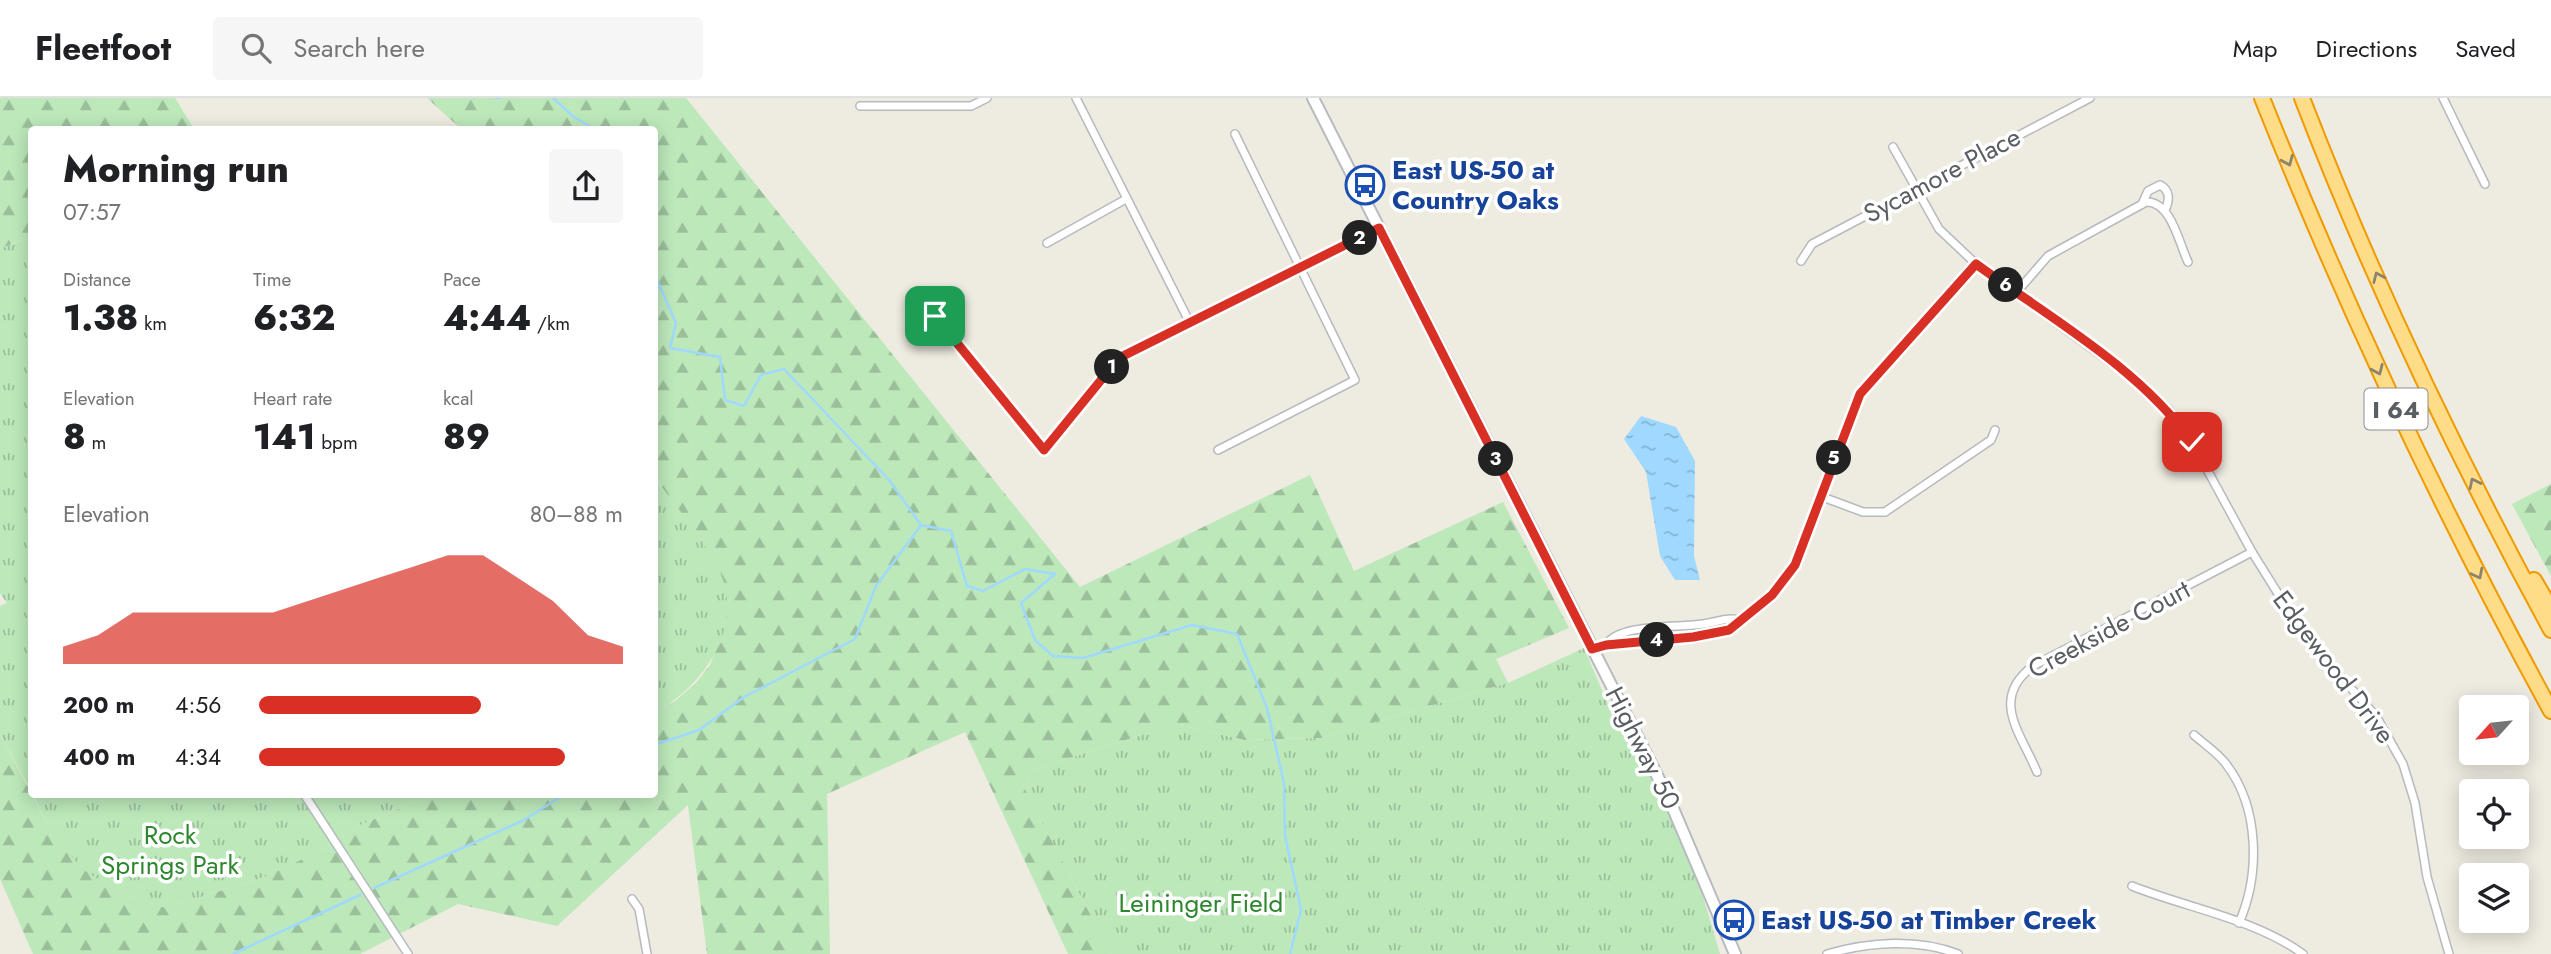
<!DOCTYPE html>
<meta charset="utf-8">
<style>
:root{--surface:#fff;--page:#f6f6f6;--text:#202124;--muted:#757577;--line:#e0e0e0;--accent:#d93025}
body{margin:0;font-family:Jost,sans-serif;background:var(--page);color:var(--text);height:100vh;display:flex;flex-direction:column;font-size:26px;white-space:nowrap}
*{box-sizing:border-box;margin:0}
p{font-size:23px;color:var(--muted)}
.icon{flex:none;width:38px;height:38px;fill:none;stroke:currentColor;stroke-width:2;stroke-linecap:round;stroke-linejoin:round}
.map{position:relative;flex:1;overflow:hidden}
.drawer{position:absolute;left:28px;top:28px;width:630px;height:672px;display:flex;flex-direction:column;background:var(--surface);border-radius:7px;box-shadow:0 4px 18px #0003}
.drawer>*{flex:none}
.needle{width:46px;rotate:243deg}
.tools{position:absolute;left:2459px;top:597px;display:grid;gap:14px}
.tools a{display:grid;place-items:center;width:70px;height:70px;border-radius:7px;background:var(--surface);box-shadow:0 4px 18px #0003;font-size:35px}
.pin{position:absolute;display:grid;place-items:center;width:60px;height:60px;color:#fff;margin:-30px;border-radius:14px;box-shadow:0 4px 10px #0006}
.km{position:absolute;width:35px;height:35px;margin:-18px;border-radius:50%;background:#222;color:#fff;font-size:19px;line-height:35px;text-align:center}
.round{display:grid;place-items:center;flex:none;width:74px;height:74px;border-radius:7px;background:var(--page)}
.summary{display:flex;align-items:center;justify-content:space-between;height:119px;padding:0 35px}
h1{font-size:38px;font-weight:800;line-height:52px}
.metrics{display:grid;grid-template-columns:repeat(3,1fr);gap:10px;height:119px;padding:7px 35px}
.metrics div{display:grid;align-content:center}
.metrics b{font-size:35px;font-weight:800}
.metrics small{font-size:19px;font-weight:400}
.metrics p{font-size:19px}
.chart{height:196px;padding:14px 35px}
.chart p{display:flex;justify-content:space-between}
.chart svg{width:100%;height:126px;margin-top:7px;fill:var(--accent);opacity:.7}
ul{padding:0 35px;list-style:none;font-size:23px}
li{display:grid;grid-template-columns:112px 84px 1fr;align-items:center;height:52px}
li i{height:18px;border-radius:9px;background:var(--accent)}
header{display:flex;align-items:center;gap:42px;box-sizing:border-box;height:98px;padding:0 35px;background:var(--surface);border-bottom:2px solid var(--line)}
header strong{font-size:33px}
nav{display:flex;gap:38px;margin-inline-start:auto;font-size:24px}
.search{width:490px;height:63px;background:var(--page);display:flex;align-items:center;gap:18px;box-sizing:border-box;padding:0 24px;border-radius:7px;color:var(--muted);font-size:26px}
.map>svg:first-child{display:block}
</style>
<header>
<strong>Fleetfoot</strong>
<div class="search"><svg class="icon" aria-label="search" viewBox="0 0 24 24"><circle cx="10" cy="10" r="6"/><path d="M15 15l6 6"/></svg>Search here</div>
<nav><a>Map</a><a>Directions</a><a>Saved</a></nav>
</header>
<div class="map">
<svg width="2551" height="856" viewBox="0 0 2551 856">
<defs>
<pattern id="forest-firs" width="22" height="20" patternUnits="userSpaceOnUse" patternTransform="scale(1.75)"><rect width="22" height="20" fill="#bce8ba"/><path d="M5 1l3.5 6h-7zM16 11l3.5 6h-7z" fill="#9cbf9b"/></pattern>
<pattern id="park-tufts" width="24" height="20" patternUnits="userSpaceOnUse" patternTransform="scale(1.75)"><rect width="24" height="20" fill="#bce8ba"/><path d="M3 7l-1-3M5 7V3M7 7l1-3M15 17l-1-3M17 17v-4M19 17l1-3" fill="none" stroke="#9cbf9b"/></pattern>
<pattern id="water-ripples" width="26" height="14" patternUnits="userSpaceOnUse" patternTransform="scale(1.75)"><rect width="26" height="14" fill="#a0d9ff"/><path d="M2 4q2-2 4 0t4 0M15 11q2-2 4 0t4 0" fill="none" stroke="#85b3d2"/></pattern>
</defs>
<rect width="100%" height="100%" fill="#eeebe1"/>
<g fill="url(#forest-firs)">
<path d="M0 0H175L194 31 32 32 31 163 21 142 0 151Z"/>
<path d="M427 0H686L1080 489 1310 377 1354 473 1503 404 1569 530 1496 561 1508 585 1322 640 1244 642 1176 626 1033 672 1025 691 1111 856H1068L965 634 827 696 830 856H707L688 707 557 828 458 806 360 856H33L0 781V636L49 729 116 793 166 810 264 779 326 750 362 726 432 697 654 696 655 614 675 603 696 585 710 567 720 540 703 445 655 380 654 32 461 31Z"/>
<path d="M2551 386V478L2512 406Z"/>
</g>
<g fill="url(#park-tufts)">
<path d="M22 142 32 163 31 693 0 636V508L7 505 0 495V151Z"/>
<path d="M654 380C677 409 702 439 719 472 746 528 702 590 655 614Z"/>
<path d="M1584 550 1610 611 1671 715 1697 778 1720 856H1111L1025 691 1033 672 1176 626 1244 642 1322 640 1508 585Z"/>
<path d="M33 697H432L362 726 326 750 264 779 166 810 116 793 81 770 49 729Z"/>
</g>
<path fill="url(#water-ripples)" d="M1641 318 1676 329 1695 363 1694 458 1700 482H1675L1660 458 1646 374 1624 341Z"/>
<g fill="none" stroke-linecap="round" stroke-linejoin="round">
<g stroke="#a0d9ff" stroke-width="2.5">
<path d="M496 0H500"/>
<path d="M553 0 574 19 596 32"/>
<path d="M654 175 676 225 670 250 720 259 725 302 744 308 761 277 784 271 889 382 921 427"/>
<path d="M921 427 951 433 967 488 983 493 1025 471 1055 476 1021 505 1035 542 1053 558 1083 560 1192 527 1237 536 1267 610 1284 685 1285 737 1301 812 1290 856"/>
<path d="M654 647 699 632 744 599 855 541 876 488 921 427"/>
<path d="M374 790 524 722 565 696"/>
<path d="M233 856 360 797"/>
</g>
<defs>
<g id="minor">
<path d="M1076 0 1190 225"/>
<path d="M2443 0 2485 86"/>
<path d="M860 8H971L987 0"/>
<path d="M1893 49 1939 131 1976 166 2139 285 2169 312 2192 344 2252 454 2305 539 2376 618 2403 666 2415 705 2427 779 2449 856"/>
<path d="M2142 106 2148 93 2160 87C2170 92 2170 102 2165 112"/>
<path d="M1047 145 1126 101"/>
<path d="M1801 163 1812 146 2090 0"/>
<path d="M2016 195 2048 158 2146 104C2171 103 2179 145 2188 164"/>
<path d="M932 201 935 218 1044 352 1119 260 1379 130"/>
<path d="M1218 352 1355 282 1235 36"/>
<path d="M1820 398 1863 414H1885L1991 342 1995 332"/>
<path d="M1606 547C1619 525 1679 530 1703 526 1718 524 1726 519 1741 522"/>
<path d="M1592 551 1606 547 1710 537 1729 532 1772 497 1795 467 1860 296 1976 166"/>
<path d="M2194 637C2204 646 2218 655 2226 666 2260 710 2260 777 2239 825"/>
<path d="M2037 674C2021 635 1989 601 2033 568L2252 454"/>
<path d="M304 696 408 856"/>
<path d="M2132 788C2187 810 2255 821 2303 856"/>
<path d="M632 801 639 811 647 856"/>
<path d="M1827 856C1869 844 1917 840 1958 856"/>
</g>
<path id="secondary" d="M1313 0 1669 701 1735 856"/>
<g id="motorway">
<path d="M2262 0C2346 210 2442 414 2551 613"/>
<path d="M2302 0C2372 182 2458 361 2551 532"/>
<path d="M2534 482 2551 511"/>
</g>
</defs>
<use href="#minor" stroke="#b6babf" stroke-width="10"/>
<use href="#secondary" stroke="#b7bbc1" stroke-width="14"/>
<use href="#motorway" stroke="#ef9b00" stroke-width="18"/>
<use href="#minor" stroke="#fff" stroke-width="7"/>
<use href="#secondary" stroke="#fff" stroke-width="10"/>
<use href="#motorway" stroke="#ffdc87" stroke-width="14"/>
</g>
<defs><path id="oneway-chevron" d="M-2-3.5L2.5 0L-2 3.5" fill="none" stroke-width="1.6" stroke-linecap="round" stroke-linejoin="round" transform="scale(1.75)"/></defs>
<g stroke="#8b846e">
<use href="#oneway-chevron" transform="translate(2288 63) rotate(67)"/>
<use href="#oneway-chevron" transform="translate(2378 179) rotate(-114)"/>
<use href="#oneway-chevron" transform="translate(2378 272) rotate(66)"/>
<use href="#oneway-chevron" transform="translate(2474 385) rotate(-116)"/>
<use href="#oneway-chevron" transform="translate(2478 476) rotate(63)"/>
</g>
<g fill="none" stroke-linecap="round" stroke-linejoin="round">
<defs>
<path id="route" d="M935 218 1044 352 1119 260 1379 130 1592 551 1606 547 1693 539 1729 532 1772 497 1795 467 1860 296 1976 166C2050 220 2138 269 2192 344"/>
</defs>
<use href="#route" stroke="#fff" stroke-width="14"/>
<use href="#route" stroke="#d93025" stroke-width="9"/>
</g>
<defs>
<symbol id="bus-ring" viewBox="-11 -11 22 22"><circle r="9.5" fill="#fff" stroke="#1a4fb4" stroke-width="1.5"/><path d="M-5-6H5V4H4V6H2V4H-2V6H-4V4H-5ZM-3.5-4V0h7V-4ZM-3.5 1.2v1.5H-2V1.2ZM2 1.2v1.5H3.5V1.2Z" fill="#1a4fb4"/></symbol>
</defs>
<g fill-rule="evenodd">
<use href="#bus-ring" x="1343" y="65" width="44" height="44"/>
<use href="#bus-ring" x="1712" y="800" width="44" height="44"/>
</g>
<g text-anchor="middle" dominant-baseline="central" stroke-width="7" stroke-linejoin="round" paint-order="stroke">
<rect fill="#fff" stroke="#8b8e92" stroke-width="2" x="2364.5" y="290.5" width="63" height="41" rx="5"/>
<g font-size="24" font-weight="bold" fill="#595e63">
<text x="2396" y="311">I 64</text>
</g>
<g font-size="26" font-weight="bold" fill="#164399" stroke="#fff" text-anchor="start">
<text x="1392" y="72">East US-50 at<tspan x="1392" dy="30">Country Oaks</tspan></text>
<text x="1761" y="822">East US-50 at Timber Creek</text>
</g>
<g font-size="26" fill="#595e63" stroke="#fff">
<text transform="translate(1942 77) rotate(-28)">Sycamore Place</text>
<text transform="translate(2109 531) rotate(-28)">Creekside Court</text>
<text transform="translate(2334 569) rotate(53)">Edgewood Drive</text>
<text transform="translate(1643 650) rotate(63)">Highway 50</text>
</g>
<g font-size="26" fill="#2d872e" stroke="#fff">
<text x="170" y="737">Rock<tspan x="170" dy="30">Springs Park</tspan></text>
<text x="1201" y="805">Leininger Field</text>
</g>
</g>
</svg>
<div class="tools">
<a><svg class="needle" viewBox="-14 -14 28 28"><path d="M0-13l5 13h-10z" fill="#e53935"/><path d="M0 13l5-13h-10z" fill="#757577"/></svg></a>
<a><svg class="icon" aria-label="locate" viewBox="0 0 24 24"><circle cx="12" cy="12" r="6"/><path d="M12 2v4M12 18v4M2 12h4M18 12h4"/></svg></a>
<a><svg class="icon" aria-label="layers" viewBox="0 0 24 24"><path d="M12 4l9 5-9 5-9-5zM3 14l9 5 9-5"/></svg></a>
</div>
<div class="pin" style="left:935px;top:218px;background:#1e9e55"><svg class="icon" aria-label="arrive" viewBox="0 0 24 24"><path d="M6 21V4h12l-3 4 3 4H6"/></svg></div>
<div class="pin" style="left:2192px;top:344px;background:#d93025"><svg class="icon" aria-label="check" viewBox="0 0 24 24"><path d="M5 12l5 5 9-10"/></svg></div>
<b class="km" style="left:1112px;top:269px">1</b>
<b class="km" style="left:1360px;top:140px">2</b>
<b class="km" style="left:1496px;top:361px">3</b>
<b class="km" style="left:1657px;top:542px">4</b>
<b class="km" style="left:1834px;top:360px">5</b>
<b class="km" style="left:2006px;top:187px">6</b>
<section class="drawer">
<div class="summary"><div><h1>Morning run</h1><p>07:57</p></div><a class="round"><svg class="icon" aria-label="share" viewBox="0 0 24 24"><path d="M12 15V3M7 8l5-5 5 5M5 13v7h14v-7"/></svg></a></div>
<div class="metrics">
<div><p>Distance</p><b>1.38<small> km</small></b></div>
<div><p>Time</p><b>6:32</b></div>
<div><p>Pace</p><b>4:44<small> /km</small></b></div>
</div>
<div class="metrics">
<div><p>Elevation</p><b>8<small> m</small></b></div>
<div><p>Heart rate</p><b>141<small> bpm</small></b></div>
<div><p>kcal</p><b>89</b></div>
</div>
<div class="chart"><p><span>Elevation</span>80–88 m</p>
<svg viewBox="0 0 160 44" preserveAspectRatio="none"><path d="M0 44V38L10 34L20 26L30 26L40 26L50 26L60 26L70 22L80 18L90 14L100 10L110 6L120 6L130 14L140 22L150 34L160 38V44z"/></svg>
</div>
<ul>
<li><b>200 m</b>4:56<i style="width:61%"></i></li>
<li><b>400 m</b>4:34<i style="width:84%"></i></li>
</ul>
</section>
</div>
